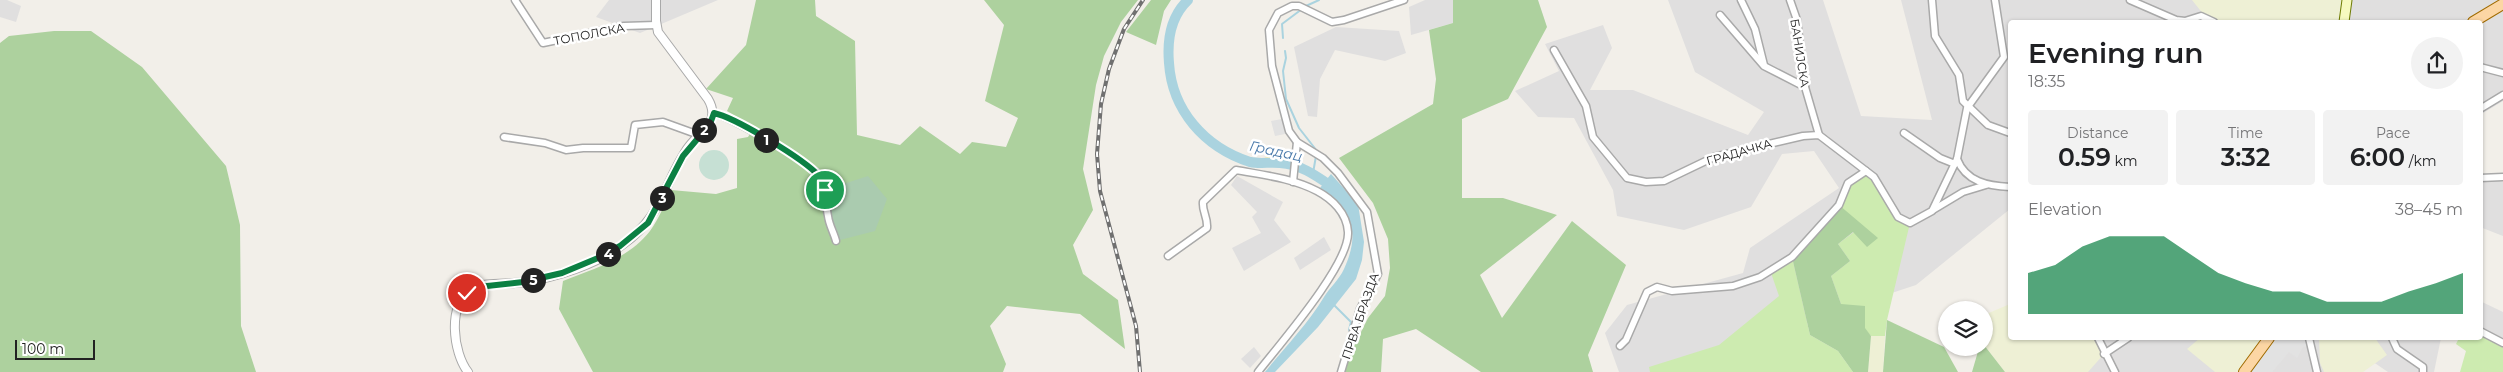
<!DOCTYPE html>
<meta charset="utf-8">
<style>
:root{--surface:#fff;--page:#f2f2f2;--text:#202124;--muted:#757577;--accent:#0b8043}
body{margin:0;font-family:Montserrat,sans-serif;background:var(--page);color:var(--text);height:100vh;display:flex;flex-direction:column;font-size:19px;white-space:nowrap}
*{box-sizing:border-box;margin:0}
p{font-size:16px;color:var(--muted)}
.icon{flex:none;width:28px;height:28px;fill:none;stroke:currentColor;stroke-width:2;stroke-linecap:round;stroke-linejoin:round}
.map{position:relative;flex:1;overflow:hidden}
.side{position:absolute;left:2008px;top:20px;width:475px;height:320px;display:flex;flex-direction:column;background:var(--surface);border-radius:5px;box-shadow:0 1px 4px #0004}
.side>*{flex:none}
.tools{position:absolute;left:1938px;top:301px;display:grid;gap:10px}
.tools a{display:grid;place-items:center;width:55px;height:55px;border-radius:50%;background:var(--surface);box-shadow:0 1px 4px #0004;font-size:25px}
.scale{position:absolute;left:15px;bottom:12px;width:80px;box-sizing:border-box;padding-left:5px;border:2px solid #222;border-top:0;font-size:14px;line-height:18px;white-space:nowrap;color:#222;-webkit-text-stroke:4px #fff;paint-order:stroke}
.pin{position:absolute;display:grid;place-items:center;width:42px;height:42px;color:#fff;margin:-21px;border:2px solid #fff;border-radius:50%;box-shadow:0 1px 5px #0007}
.km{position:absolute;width:25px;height:25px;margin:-12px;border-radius:50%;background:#222;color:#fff;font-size:14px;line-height:25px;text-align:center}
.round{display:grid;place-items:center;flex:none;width:52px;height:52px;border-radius:26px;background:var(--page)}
.summary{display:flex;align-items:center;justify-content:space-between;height:85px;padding:0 20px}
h1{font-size:28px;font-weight:600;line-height:38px}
.stats{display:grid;grid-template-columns:repeat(3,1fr);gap:8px;height:85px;padding:5px 20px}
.stats div{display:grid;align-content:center;border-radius:5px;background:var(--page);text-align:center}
.stats b{font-size:25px;font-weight:600}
.stats small{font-size:14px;font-weight:400}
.stats p{font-size:14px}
.chart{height:140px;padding:10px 20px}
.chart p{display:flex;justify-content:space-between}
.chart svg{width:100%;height:90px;margin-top:5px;fill:var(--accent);opacity:.7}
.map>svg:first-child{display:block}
</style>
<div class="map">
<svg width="2503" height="372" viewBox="0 0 2503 372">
<rect width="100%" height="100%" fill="#f2efe9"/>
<g fill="#e0dfdf">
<path d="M0 0H7L21 6 16 22 0 17Z"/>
<path d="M609 0H718L640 33 596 17Z"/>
<path d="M1425 0H1453V23L1411 35 1409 7Z"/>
<path d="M1668 0H1823L1861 116 1932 120 1901 0H2503V101L2480 115V22H2010V209L1916 285 1652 372H1619L1605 333 1627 305 1743 273 1750 248 1839 188 1814 151 1782 154 1751 207 1684 230 1617 216 1613 190 1574 118 1538 117 1515 91 1559 71 1545 44 1603 25 1612 48 1590 90H1633L1748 135 1764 112 1695 72Z"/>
<path d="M1336 27 1399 31 1406 53 1385 61 1335 50 1320 79 1317 117 1308 116 1294 47Z"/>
<path d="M1237 176 1283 202 1274 220 1291 242 1244 271 1232 248 1261 233 1252 217 1257 212 1231 185Z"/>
<path d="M2480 176 2503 182V236L2480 227Z"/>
<path d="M1324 237 1331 250 1300 270 1294 258Z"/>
<path d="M2480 301 2503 312V343L2480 331Z"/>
<path d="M2068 338H2441L2434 372H2388L2351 347 2331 372H2078Z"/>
<path d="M1254 347 1261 356 1250 368 1241 359Z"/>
</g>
<g fill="#eef0d5">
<path d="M2192 0H2344L2339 22H2217L2204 15Z"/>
<path d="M2010 304V338H2098L2104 354 2088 372H2005L1984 345V315Z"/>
<path d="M1871 336H1885L1883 372H1868Z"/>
<path d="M2200 338H2271L2246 372H2215L2187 349Z"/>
<path d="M2319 338 2362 339 2375 338 2387 355 2363 372H2324L2320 363Z"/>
</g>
<g fill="#cdebb0">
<path d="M1866 171 1898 217 1910 223 1887 320 1885 336H1871L1841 304 1831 276 1850 261 1838 244 1854 232 1839 205 1848 183Z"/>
<path d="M1792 257 1810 335 1838 351 1853 372H1650L1649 367 1719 345 1779 296 1770 270Z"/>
<path d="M2480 331 2503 343V372H2460L2466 351 2456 344 2459 338H2480Z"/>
</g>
<g fill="#add19e">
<path d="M756 0H815L816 16 855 41 857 135 900 145 920 126 960 154 972 142 1006 147 1018 118 985 101 1004 25 984 0H1138L1121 22 1104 56 1096 85 1083 169 1093 210 1073 245 1083 274 1118 300 1125 349 1080 314 1007 306 990 326 1006 364 1003 372H593L559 309 563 281C594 269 629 258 650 231 659 219 665 203 671 190L716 194 737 188V139L748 137 754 127 727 111 733 98 706 89 746 45Z"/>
<path d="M1151 0H1171L1164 11 1156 45 1126 32Z"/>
<path d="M1453 0H1538L1547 27 1508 99 1462 119V198H1503L1557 215 1480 275 1502 318 1572 221 1626 265 1588 355 1593 372H1481L1416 329 1383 339 1381 372H1341L1368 318 1385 296 1390 268 1388 239 1373 203 1339 158 1433 104 1436 79 1429 30 1453 23Z"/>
<path d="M54 31H91L142 67 226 166 240 225 241 326 256 372H0V43L9 36Z"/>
<path d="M1839 205 1878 238 1867 247 1853 232 1838 244 1850 261 1831 276 1841 304 1865 306V328L1871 336 1868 372H1853L1838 351 1810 335 1792 257Z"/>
<path d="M1887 320 1944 347 1958 372H1883Z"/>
<path d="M1984 345 2005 372H1972L1979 348H1984Z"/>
</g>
<circle fill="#c6e0d4" cx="714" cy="165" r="15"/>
<path fill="#fff1ba" d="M1296 152 1293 165 1265 163V157Z"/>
<path fill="#aacbaf" d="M868 176 887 199 875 231 836 241 825 190Z"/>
<g fill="#e2e2e2">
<path d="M1282 119 1285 134 1275 136 1271 121Z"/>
<path d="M2271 338H2310L2311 346 2303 347 2297 358 2289 352 2272 372H2253L2249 368Z"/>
</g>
<path fill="#aad3df" d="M1331 174 1358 204 1364 242 1362 260 1356 279 1318 327 1275 372H1265C1285 347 1307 325 1324 297 1330 287 1339 280 1344 269 1361 232 1352 209 1320 188Z"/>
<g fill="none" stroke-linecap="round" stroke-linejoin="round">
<g stroke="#aad3df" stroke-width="2">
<path d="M1306 6 1319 0"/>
<path d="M1283 38 1282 24 1302 9"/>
<path d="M1285 51 1286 58 1283 71 1286 99 1299 128 1317 151"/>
<path d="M1313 173 1316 156"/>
<path d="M1334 305 1351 322 1349 330"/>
</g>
<path stroke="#aad3df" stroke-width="10" d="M1188 0C1171 16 1167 40 1169 63 1172 110 1204 147 1250 162 1259 164 1270 162 1280 163 1301 164 1318 177 1334 188"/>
<defs>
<g id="minor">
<path d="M515 0 543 43 624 26 656 25"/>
<path d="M1741 0 1755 29 1764 65"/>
<path d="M1790 0 1797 20 1805 87 1819 135"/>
<path d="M1932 0 1935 36 1959 75 1963 101 1988 125 2010 133"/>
<path d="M2130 0 2176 20 2185 21 2201 16 2214 22"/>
<path d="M1720 15 1764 66 1805 87"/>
<path d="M1554 50 1586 106 1593 137 1627 178 1646 182 1664 181 1714 157 1803 136 1819 135 1874 177 1898 217 1910 223 1932 211 1957 159 1967 108 2004 57 1995 0"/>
<path d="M2480 67 2503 73"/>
<path d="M2480 109 2503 95"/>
<path d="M714 113C731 117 813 164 821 178 828 189 825 204 828 216 829 225 834 233 836 241"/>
<path d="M1904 133 1940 158 1955 164"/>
<path d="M504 137 545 143 566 150 583 148H631L635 125 663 122 699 135"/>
<path d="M1957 159C1966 182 1988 186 2010 187"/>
<path d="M2480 178 2503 177"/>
<path d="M1293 182 1297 142"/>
<path d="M1933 210 1963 192 1986 185"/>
<path d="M1168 256 1207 228C1208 217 1202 212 1203 202L1236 170C1263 175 1292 178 1317 191 1332 199 1347 213 1348 232 1350 264 1279 345 1258 372"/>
<path d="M2480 331 2503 343"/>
<path d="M2098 338 2115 372"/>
<path d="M2309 338 2317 372"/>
<path d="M2392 338 2397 349 2423 367V372"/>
<path d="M1620 346 1626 340 1647 292 1657 287 1672 291 1733 286 1760 277 1792 257 1839 205 1848 183 1866 171"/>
<path d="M2104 354 2128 338"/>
<path d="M1341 372 1360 309 1378 274 1367 212 1338 173 1323 158 1297 142 1289 131 1272 66 1269 30 1278 13 1292 6H1299L1332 22 1344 20 1404 0"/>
</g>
<path id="tertiary" d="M468 372C453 353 447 304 471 289 486 281 508 285 524 282 557 277 595 265 622 245 663 216 662 187 687 149 699 131 722 123 708 99L658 32 656 21V0"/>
<path id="secondary" d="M2344 22 2347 0"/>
<g id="primary">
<path d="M2473 22 2503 4"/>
<path d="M2244 372 2269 338"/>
</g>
</defs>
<use href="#minor" stroke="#a9a9a9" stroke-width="9"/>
<use href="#tertiary" stroke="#a9a9a9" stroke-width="10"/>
<use href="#secondary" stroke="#707d05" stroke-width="11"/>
<use href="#primary" stroke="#a06b00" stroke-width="12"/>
<use href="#minor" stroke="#fff" stroke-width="6"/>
<use href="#tertiary" stroke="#fff" stroke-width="8"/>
<use href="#secondary" stroke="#f7fabf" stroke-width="9"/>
<use href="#primary" stroke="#fcd6a4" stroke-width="10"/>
<defs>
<path id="rail" d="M1140 372 1136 326 1100 191 1097 154 1101 104 1109 69 1124 29 1143 0"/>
</defs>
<use href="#rail" stroke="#707070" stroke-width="4"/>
<use href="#rail" stroke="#fff" stroke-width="2" stroke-dasharray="5.5" stroke-linecap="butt"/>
</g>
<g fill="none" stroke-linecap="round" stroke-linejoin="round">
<defs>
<path id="route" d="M467 293 478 287 523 282 562 273 598 258 620 246 648 223 683 156 710 124 714 113C736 118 804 159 819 176 823 180 824 185 825 190"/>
</defs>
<use href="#route" stroke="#fff" stroke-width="10"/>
<use href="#route" stroke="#0b8043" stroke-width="6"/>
</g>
<g text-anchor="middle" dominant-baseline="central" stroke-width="5" stroke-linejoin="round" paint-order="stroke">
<g font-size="12" fill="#222" stroke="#fff">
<text transform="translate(589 34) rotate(-11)">ТОПОЛСКА</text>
<text transform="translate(1800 53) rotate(81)">БАНИЈСКА</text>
<text transform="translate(1739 152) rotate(-16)">ГРАДАЧКА</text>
<text transform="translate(1360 316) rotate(-71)">ПРВА БРАЗДА</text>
</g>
<g font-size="14" font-style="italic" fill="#4a7aab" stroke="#fff">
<text transform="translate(1276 151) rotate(12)">Градац</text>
</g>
</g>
</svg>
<div class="tools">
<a><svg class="icon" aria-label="layers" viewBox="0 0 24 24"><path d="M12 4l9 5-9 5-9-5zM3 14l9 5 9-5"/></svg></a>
</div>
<div class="scale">100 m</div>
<div class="pin" style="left:825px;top:190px;background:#1e9e55"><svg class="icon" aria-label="arrive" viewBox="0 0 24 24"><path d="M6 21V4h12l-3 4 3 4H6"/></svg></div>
<div class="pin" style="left:467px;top:293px;background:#d93025"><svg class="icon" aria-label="check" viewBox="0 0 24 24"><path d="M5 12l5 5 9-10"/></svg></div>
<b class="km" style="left:766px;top:140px">1</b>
<b class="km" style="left:704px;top:130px">2</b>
<b class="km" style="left:662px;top:198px">3</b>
<b class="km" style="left:608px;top:254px">4</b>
<b class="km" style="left:533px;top:280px">5</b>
<section class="side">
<div class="summary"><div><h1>Evening run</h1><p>18:35</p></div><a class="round"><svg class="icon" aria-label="share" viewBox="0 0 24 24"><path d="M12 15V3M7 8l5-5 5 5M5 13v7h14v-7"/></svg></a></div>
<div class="stats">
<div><p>Distance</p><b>0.59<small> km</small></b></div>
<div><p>Time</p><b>3:32</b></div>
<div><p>Pace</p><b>6:00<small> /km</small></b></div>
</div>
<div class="chart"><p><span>Elevation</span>38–45 m</p>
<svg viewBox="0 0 160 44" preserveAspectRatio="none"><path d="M0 44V24L10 20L20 11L30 6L40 6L50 6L60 15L70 24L80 29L90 33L100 33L110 38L120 38L130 38L140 33L150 29L160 24V44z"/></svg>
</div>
</section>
</div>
